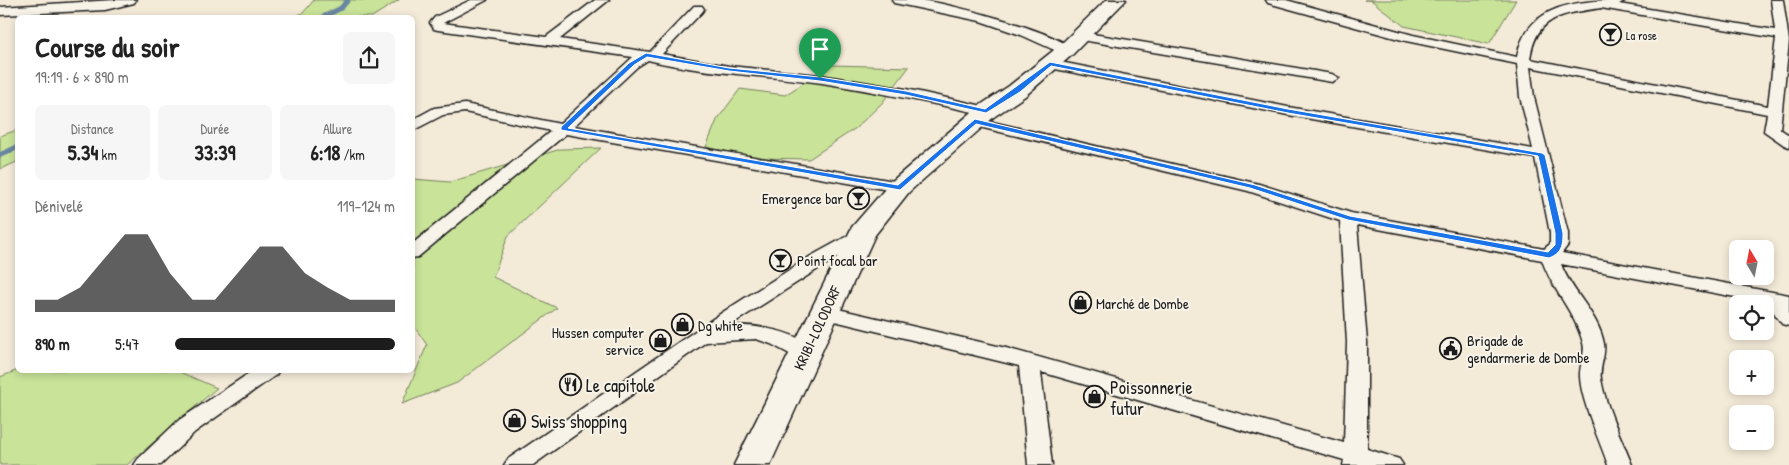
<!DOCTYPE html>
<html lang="fr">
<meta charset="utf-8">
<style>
:root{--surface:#fff;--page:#f6f6f6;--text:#222;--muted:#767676;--accent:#1c1c1c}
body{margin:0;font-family:"Patrick Hand",sans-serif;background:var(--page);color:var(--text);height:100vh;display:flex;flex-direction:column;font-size:19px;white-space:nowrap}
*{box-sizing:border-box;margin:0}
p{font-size:16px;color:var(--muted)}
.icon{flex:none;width:28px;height:28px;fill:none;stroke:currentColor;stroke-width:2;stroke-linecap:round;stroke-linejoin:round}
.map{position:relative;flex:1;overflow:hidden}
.sheet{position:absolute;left:15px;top:15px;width:400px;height:358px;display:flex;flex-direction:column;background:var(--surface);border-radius:8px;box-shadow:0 2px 8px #0003}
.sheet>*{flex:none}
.needle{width:32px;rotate:350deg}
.tools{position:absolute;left:1729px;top:240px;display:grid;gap:10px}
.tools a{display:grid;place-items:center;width:45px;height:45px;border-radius:8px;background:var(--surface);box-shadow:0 2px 8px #0003;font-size:25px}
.pin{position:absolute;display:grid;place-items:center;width:42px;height:42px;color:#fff;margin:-51px -21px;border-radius:50% 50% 50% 0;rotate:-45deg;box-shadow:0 0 5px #0007}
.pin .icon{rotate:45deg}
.round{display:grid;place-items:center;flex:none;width:52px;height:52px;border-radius:8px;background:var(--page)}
.summary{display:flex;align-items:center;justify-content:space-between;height:85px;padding:0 20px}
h1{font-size:28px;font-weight:700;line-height:38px}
.metrics{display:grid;grid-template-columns:repeat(3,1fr);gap:8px;height:85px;padding:5px 20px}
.metrics div{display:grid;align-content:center;border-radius:8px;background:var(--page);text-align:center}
.metrics b{font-size:21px;font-weight:700}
.metrics small{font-size:14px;font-weight:400}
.metrics p{font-size:14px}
.chart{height:140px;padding:10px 20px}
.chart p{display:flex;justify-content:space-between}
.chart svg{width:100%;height:90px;margin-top:5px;fill:var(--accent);opacity:.7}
ul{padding:0 20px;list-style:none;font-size:16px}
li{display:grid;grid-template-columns:80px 60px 1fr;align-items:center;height:38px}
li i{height:12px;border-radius:6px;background:var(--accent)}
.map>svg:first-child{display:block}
</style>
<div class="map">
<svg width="1789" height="465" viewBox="0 0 1789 465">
<rect width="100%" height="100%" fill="#f4ead8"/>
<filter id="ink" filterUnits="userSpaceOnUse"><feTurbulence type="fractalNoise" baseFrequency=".02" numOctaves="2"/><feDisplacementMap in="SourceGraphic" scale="10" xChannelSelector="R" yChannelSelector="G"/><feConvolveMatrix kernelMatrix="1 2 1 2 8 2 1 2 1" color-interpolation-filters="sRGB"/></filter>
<g filter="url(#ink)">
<g fill="#c9e399" stroke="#72805a">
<path d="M314 0H399L372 17H293L303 13Z"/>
<path d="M1364 0H1516L1489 44 1404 26 1371 0Z"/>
<path d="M832 65 909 67 882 103 856 128 809 159 758 158 706 147 717 120 740 89 785 95Z"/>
<path d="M17 130V162L0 169V136Z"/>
<path d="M601 148 508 236 493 277 557 308 457 383 402 404 427 345 413 325V179L450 182 561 149Z"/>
<path d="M18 370H175L217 388 127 465H0V377Z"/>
</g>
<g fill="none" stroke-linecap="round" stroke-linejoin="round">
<path stroke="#6a87a1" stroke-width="5" d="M321 18 341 8 348 0"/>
<path stroke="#6a87a1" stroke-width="5.5" d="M0 155 18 147"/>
<defs>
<g id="minor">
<path d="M115 0H136L134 3 105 10 0 15V7Z"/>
<path d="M471 0H487L443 23 546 37 595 0H609L560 39 650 52 694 6H702L704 9 702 12 662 54 729 66 820 75 906 89 992 108 994 111 987 115C932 103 877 92 822 83 764 75 704 74 648 60L637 67 574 126 900 182 908 187 900 192 566 134 418 257 412 258V244L551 131 465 112 443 115 412 131V120L434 108 465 104 560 124 633 57 438 30 434 29 430 23 435 17Z"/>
<path d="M892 0C901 0 910 0 919 0 945 2 1059 32 1073 50L1071 53H1061L1021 35 980 21 894 3Z"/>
<path d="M1266 0H1286L1413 35 1517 57C1526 3 1581 0 1626 0L1619 4 1775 30 1771 0H1783L1789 41 1780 129 1789 135V147L1784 145 1764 131 1767 114 1530 67 1534 97 1568 233V245L1562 253 1789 295V326L1782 324 1767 303 1561 264C1571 292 1599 314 1604 344 1606 355 1599 368 1601 379 1606 408 1621 437 1632 465H1608C1600 441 1581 401 1580 377 1579 366 1586 353 1583 343 1575 312 1552 290 1542 260L1357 225 1367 342V449L1399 459 1403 465H1343L1344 460 1041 372 1052 465H1028L1019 366 818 317 815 312 818 307 825 306 1006 348 1344 443 1347 342 1340 221 1248 191 975 126 968 122 975 118 1259 184 1351 213 1544 249 1550 244V233L1535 158 1288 115 1050 68 1043 64 1050 60 1288 107 1533 149 1520 97 1517 64 1406 41 1268 3ZM1601 8 1776 38 1768 106 1530 59C1536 15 1563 14 1601 8Z"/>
<path d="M1081 32 1332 74 1339 78 1332 82 1076 39 1075 36 1076 33Z"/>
<path d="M862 228 868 229 871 233 868 237 729 326C753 324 803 331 816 354L813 359 806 361 799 359 771 344 756 339 706 342 533 465H504L508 459 723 312 811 256Z"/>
<path d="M254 370H279L276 375 195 432 161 465H134L138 459 179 420Z"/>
</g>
<path id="primary" d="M1106 0H1126L1073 54 1025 96 995 116 909 192 875 235 770 465H734L852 227 891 182 979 106 1009 86 1059 46Z"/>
</defs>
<use href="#minor" stroke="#1c1c1c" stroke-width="3"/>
<use href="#primary" stroke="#1c1c1c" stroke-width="3"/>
<use href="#minor" fill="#f7f3e8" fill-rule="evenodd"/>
<use href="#primary" fill="#f7f3e8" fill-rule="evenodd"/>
</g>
</g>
<path fill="#1a73e8" stroke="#fff" fill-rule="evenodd" d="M646 53 729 68 820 77 906 91 985 109 1050 62 1288 109 1542 153 1545 155 1563 233C1563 245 1562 253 1549 258L1348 220 1250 188 976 124 900 190 561 130V127L629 63ZM647 57 729 71 820 81 906 95 986 113 1020 92 1051 66 1288 113 1538 156 1555 233V245L1548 252 1350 216 1255 185 975 119 898 185 568 128 634 65Z"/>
<defs>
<symbol id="bar-ring" viewBox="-11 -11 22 22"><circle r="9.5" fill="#f7f3e8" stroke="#1c1c1c" stroke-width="1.5"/><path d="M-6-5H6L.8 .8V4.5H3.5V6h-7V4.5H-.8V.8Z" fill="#1c1c1c"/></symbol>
<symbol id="shop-ring" viewBox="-11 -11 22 22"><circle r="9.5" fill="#f7f3e8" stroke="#1c1c1c" stroke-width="1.5"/><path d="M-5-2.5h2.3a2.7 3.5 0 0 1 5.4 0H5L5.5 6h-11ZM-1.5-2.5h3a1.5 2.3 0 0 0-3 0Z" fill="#1c1c1c"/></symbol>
<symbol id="civic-ring" viewBox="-11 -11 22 22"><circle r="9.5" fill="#f7f3e8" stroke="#1c1c1c" stroke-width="1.5"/><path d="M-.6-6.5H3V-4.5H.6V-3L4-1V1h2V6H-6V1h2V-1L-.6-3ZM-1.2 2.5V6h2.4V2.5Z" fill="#1c1c1c"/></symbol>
<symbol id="restaurant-ring" viewBox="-11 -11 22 22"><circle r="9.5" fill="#f7f3e8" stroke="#1c1c1c" stroke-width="1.5"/><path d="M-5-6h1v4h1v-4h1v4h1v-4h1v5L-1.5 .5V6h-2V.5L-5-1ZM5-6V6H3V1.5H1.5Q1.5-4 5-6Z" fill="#1c1c1c"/></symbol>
</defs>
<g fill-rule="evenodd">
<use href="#bar-ring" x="1598" y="22" width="25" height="25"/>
<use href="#bar-ring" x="846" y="186" width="25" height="25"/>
<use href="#bar-ring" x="768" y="248" width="25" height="25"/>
<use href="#shop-ring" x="1068" y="290" width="25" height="25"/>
<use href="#shop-ring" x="670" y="312" width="25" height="25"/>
<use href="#shop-ring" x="648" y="328" width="25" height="25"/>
<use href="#civic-ring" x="1438" y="336" width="25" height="25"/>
<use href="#restaurant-ring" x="558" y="372" width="25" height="25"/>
<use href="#shop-ring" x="1082" y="384" width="25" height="25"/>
<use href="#shop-ring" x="502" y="408" width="25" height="25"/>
</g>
<g text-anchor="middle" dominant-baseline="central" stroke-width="4" stroke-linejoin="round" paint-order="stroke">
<g font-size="12" fill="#1c1c1c" stroke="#f7f3e8" text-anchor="start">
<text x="1626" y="35">La rose</text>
</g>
<g font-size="15" fill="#1c1c1c" stroke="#f7f3e8" text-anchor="start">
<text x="843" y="198" text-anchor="end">Emergence bar</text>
<text x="797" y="260">Point focal bar</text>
<text x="1096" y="303">Marché de Dombe</text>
<text x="698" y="325">Dg white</text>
<text x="644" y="332" text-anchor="end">Hussen computer<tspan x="644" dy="17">service</tspan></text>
<text x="1467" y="340">Brigade de<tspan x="1467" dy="17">gendarmerie de Dombe</tspan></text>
</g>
<g font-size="15" fill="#1c1c1c" stroke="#f7f3e8">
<text transform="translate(817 328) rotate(-65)">KRIBI-LOLODORF</text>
</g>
<g font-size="18" fill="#1c1c1c" stroke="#f7f3e8" text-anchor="start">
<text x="586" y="385">Le capitole</text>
<text x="1110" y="387">Poissonnerie<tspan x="1110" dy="21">futur</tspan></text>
<text x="531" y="421">Swiss shopping</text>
</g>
</g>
</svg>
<div class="tools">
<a><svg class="needle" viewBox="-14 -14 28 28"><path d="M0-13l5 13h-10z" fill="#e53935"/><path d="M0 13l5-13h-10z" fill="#767676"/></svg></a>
<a><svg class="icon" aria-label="locate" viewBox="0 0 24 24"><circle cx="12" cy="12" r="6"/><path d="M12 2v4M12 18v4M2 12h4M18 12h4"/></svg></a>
<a>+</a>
<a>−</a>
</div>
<div class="pin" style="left:820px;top:79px;background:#1e9e55"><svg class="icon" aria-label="arrive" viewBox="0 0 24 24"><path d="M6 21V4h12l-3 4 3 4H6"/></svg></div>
<section class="sheet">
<div class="summary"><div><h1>Course du soir</h1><p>19:19 · 6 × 890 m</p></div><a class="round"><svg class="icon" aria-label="share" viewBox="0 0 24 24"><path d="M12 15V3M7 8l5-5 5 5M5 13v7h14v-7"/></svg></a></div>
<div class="metrics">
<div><p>Distance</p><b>5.34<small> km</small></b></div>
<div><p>Durée</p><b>33:39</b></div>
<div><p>Allure</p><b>6:18<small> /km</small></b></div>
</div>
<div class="chart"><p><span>Dénivelé</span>119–124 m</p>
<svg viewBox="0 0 160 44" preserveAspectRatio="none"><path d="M0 44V38L10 38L20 32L30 19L40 6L50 6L60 25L70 38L80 38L90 25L100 12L110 12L120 25L130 32L140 38L150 38L160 38V44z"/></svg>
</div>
<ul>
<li><b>890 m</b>5:47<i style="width:100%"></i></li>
</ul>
</section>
</div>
